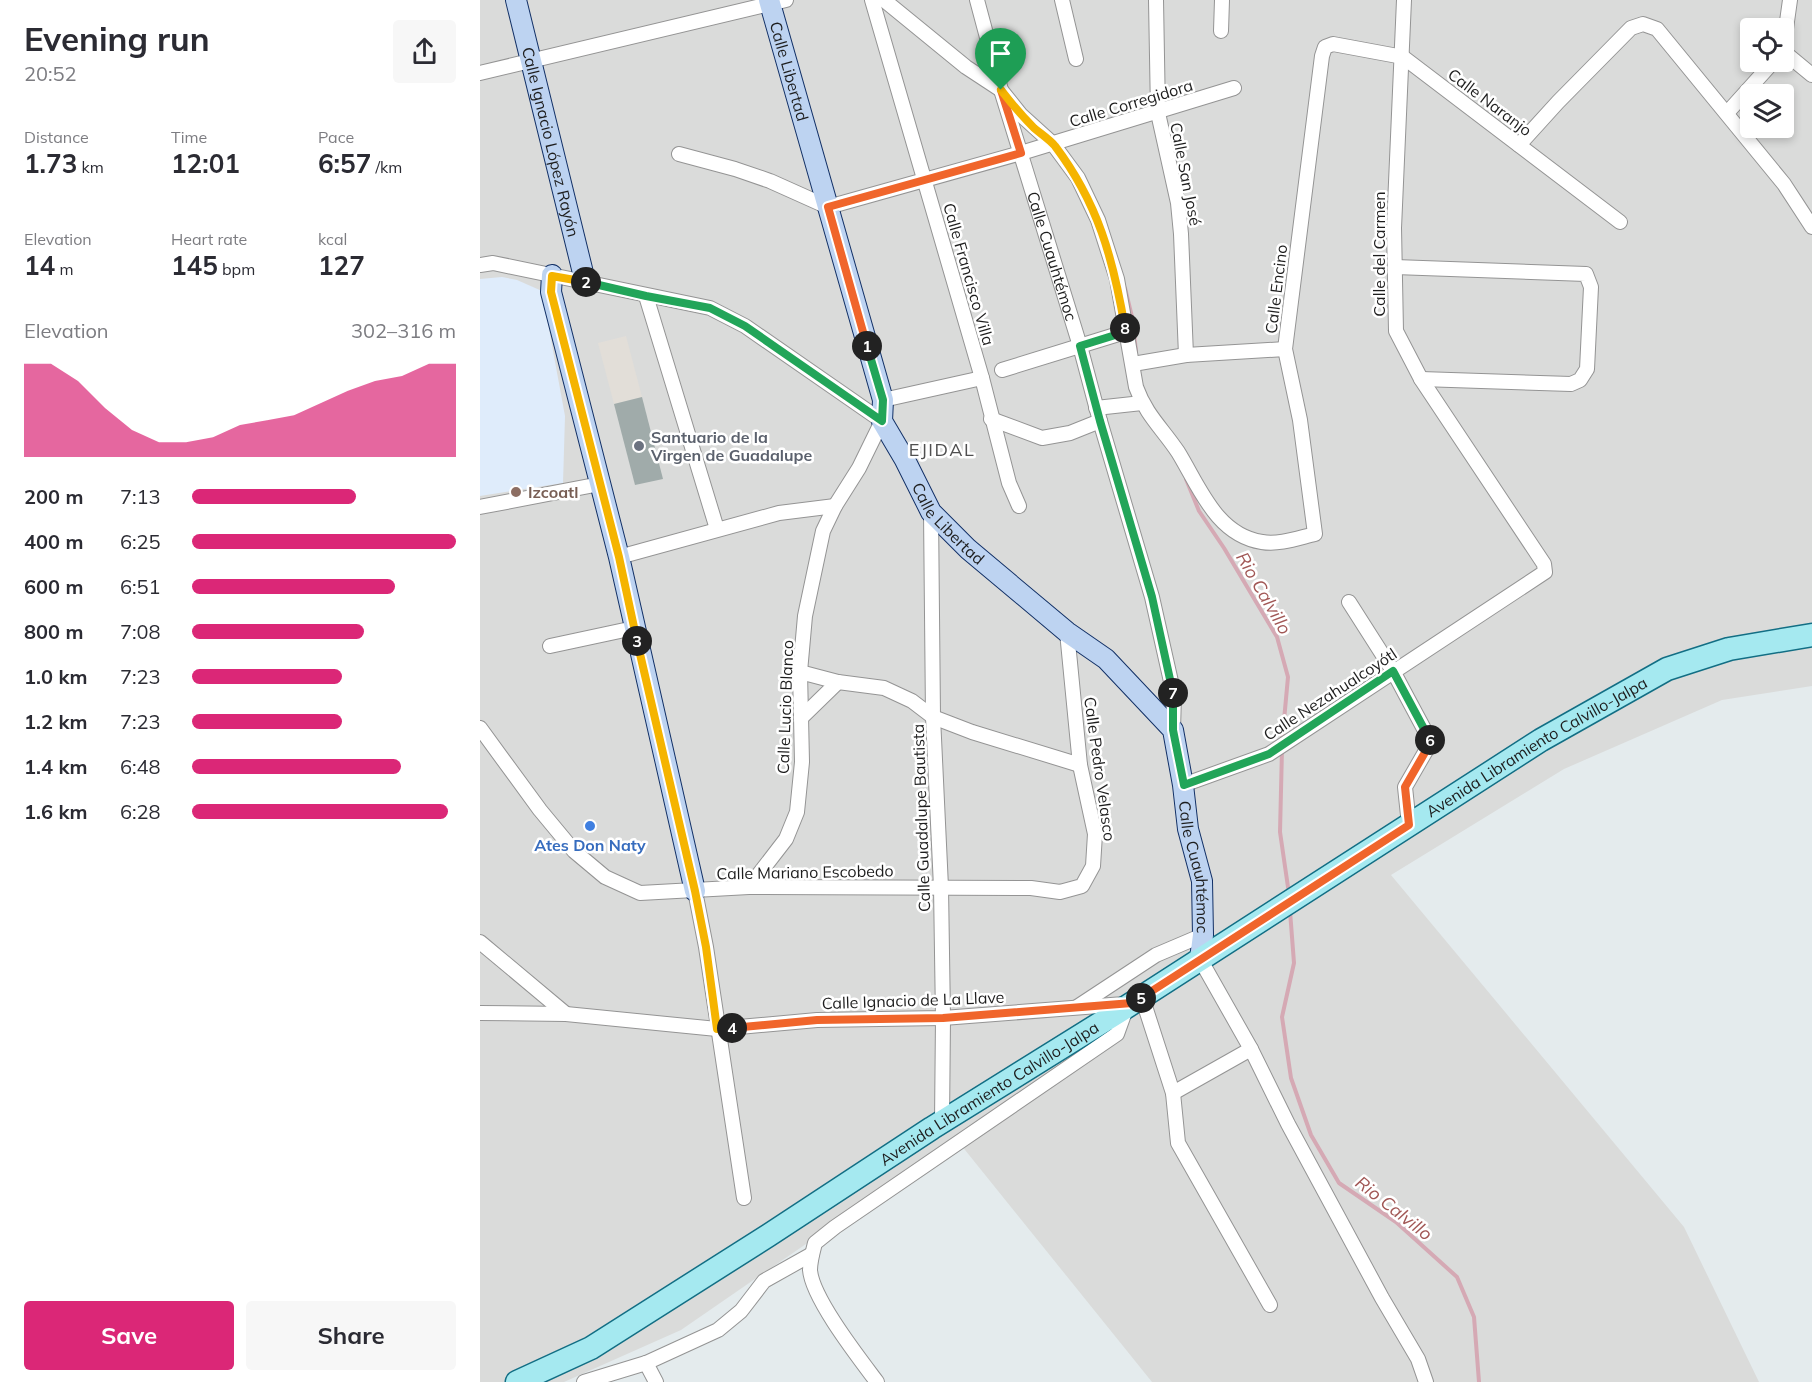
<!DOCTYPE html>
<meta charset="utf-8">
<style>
:root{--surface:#fff;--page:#f7f7f7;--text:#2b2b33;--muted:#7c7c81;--accent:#db2777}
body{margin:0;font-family:Mulish,sans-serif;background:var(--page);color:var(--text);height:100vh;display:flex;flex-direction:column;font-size:22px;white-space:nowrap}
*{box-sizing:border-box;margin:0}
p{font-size:20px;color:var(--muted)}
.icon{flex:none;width:33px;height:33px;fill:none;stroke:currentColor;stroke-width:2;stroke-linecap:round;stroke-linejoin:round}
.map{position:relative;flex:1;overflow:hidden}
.side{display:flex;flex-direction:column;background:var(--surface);width:480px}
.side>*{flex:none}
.tools{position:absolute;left:1260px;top:18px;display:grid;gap:12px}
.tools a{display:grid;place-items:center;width:54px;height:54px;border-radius:6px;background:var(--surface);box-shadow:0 3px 9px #0003;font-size:30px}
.pin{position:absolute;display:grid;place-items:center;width:51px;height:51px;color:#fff;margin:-62px -26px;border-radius:50% 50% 50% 0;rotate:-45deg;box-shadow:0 0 6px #0007}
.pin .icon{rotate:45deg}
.km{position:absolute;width:30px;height:30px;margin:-15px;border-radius:50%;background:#222;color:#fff;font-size:16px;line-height:30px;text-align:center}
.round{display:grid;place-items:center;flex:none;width:63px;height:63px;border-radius:6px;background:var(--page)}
.summary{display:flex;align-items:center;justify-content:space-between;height:102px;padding:0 24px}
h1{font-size:33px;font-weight:700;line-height:45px}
.stats{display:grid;grid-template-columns:repeat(3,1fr);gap:9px;height:102px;padding:6px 24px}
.stats div{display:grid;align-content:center}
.stats b{font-size:26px;font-weight:700}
.stats small{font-size:16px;font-weight:400}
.stats p{font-size:16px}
.chart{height:168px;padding:12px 24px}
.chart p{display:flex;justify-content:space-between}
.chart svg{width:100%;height:108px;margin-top:6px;fill:var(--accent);opacity:.7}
.cta{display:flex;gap:12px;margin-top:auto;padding:12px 24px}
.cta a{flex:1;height:69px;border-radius:6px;background:var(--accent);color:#fff;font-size:24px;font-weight:700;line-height:69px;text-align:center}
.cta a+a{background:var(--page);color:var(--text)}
ul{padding:0 24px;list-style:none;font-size:20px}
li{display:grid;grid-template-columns:96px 72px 1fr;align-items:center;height:45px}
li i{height:15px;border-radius:8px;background:var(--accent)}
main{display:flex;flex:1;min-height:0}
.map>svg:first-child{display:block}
</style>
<main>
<section class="side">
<div class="summary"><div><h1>Evening run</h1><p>20:52</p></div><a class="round"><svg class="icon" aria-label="share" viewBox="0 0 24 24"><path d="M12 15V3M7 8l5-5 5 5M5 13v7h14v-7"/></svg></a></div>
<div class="stats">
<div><p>Distance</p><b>1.73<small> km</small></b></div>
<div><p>Time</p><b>12:01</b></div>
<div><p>Pace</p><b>6:57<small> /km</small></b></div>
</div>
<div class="stats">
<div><p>Elevation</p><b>14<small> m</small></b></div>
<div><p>Heart rate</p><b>145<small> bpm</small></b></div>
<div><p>kcal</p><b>127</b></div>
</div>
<div class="chart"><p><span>Elevation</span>302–316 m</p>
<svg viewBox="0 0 160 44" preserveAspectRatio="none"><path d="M0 44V6L10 6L20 13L30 24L40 33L50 38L60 38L70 36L80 31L90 29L100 27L110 22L120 17L130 13L140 11L150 6L160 6V44z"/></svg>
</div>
<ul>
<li><b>200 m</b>7:13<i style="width:62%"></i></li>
<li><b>400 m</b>6:25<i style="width:100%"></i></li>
<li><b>600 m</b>6:51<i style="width:77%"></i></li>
<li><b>800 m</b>7:08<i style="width:65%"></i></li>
<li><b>1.0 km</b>7:23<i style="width:57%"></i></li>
<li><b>1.2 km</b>7:23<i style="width:57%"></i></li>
<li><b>1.4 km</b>6:48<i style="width:79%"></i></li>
<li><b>1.6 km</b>6:28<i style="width:97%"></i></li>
</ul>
<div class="cta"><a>Save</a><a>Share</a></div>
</section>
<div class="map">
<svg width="1332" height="1382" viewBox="0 0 1332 1382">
<rect width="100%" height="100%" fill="#e4ebed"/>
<path fill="#dadbda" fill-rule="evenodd" d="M0 0H1332V686L1242 700 1084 769 911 875 1204 1227 1279 1382H672L477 1140 201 1330 84 1382H0ZM1270 28H1304V62H1270ZM1270 94H1304V128H1270Z"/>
<path fill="#dfecfb" d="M22 277 37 280 62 291 85 416 83 483 0 496V279Z"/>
<path fill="#e2ded8" d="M146 336 162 397 134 404 118 343Z"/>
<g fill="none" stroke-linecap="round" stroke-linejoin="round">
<g stroke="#d5a9b4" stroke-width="4">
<path d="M645 288 652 317 656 351"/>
<path d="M706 479 719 511 744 548 797 637 808 677 802 742"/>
<path d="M802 749 800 832 809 894"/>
<path d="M810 911 814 963 802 1017 811 1078 831 1135 859 1183 916 1222 977 1277 994 1317 999 1382"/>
</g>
</g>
<path fill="#a0abaa" d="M162 397 183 479 155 485 134 404Z"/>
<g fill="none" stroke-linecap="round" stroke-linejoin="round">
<defs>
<g id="street">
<path d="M392 0 502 378 529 483 539 506"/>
<path d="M404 0 486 67 521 90 541 115 573 144 598 178 618 220 637 279 656 387C666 415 682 428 698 452 719 486 736 535 782 542 799 545 818 538 835 534L820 420 805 349 842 56 845 47 853 44 923 57 1140 222"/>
<path id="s1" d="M497 0 521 90 600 346 620 421 672 597 694 695 693 730"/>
<path d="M582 0 596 59"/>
<path d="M676 0 678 113 698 203 701 234 706 355"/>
<path d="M741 31 742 0"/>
<path d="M1304 43 1310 0"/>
<path d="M1304 52 1332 75"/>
<path d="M0 73 306 0"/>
<path d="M1247 113 1293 62"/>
<path d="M1039 145 1078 102 1151 28 1163 24 1177 29 1304 184 1332 227"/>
<path d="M199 154 255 169 290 181 348 207 541 153 754 88"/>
<path d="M0 265 13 263 230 308 265 326 402 421 379 468 355 506 343 531 325 616 320 672 322 762 317 812 306 839 269 887"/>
<path d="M915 267 1106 274 1111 287 1107 369 1100 380 1091 384 941 379"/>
<path d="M166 296 237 529"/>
<path d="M653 364 706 355 805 349"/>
<path d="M522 370 645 332"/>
<path d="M403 400 502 378"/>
<path d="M616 408 662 403"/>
<path d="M511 419 562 438 590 433 620 421"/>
<path d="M0 507 120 484"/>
<path d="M451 512 453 717 461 887 463 1018 462 1122"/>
<path d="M139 557 299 513 355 506"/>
<path d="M869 602 913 671 951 742 925 787 929 825"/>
<path d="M70 646 154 628"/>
<path d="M320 672 358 682 404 688 432 701 453 717 492 732 600 765"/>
<path d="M321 718 358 682"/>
<path d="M0 728 60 810 94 851 125 877 160 893 269 887 551 888 580 892 602 886 613 866 615 834 600 765 587 632"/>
<path d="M703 785 789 754 1065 572 1064 564 941 379 916 331 914 228 924 0"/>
<path d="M215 891 226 947 264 1198"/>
<path d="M0 942 86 1014"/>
<path d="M720 959 771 1049 808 1124 902 1298 938 1359 946 1382"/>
<path d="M662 997 693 1093 698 1143 790 1305"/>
<path d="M597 1007 676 955 723 935"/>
<path d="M0 1013 86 1014 237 1029 337 1020 463 1018 644 1004"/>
<path d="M693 1093 771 1049"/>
<path d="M166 1363 176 1382"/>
<path d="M104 1382 166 1363 238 1330 261 1311 284 1281 332 1254"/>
<path d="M397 1382C379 1358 332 1298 330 1270 330 1261 333 1251 335 1243L355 1227 637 1034 646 1009"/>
</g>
<g id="secondary">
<path id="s2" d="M36 0 105 281"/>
<path id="s3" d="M289 0 403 400 402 421 425 460 451 512 488 549 587 632 626 659 693 730 703 785 708 829 722 881 723 935 720 959"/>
<path d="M72 275 71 292 139 557 215 891"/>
</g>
<g id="primary">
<path id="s4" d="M37 1382 111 1348 289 1235 452 1128 640 1011 1061 740 1187 669 1249 649 1332 635"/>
</g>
</defs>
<use href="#street" stroke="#949494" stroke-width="16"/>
<use href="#secondary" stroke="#123066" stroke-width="22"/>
<use href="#primary" stroke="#126e84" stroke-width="25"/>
<use href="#street" stroke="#fff" stroke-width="14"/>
<use href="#secondary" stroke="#bdd3f1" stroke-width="20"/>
<use href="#primary" stroke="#a5e9f0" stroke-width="22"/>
</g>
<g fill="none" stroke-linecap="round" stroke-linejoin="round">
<defs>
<path id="split-1" d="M387 346 348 207 541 153 521 90"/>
<path id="split-2" d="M106 282 166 296 230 308 265 326 402 421 403 400 387 346"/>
<path id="split-3" d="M106 282 72 276 71 292 139 557 157 641"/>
<path id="split-4" d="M157 641 215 891 226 947 237 1029 252 1028"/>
<path id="split-5" d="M252 1028 337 1020 463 1018 652 1003 661 998"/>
<path id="split-6" d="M661 998 929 825 925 787 951 742 950 740"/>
<path id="split-7" d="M693 693V730L704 785 789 754 913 671 950 740"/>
<path id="split-8" d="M645 328V332L600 346 620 421 672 597 693 693"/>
<path id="split-9" d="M521 90C531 103 542 116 554 128 561 134 569 139 575 146 618 203 633 258 645 328"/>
</defs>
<use href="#split-1" stroke="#fff" stroke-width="12"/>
<use href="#split-2" stroke="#fff" stroke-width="12"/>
<use href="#split-3" stroke="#fff" stroke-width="12"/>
<use href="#split-4" stroke="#fff" stroke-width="12"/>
<use href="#split-5" stroke="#fff" stroke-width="12"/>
<use href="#split-6" stroke="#fff" stroke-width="12"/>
<use href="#split-7" stroke="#fff" stroke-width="12"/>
<use href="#split-8" stroke="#fff" stroke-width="12"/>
<use href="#split-9" stroke="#fff" stroke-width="12"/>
<use href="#split-1" stroke="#f0652b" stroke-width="8"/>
<use href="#split-2" stroke="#22a559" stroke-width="8"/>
<use href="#split-3" stroke="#f5b400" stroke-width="8"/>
<use href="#split-4" stroke="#f5b400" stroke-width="8"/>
<use href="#split-5" stroke="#f0652b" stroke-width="8"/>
<use href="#split-6" stroke="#f0652b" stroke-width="8"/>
<use href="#split-7" stroke="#22a559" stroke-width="8"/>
<use href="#split-8" stroke="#22a559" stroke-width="8"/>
<use href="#split-9" stroke="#f5b400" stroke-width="8"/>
</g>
<circle fill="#6b7280" stroke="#fff" stroke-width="2" cx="159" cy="446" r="6"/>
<circle fill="#8d6e63" stroke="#fff" stroke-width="2" cx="36" cy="492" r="6"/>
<circle fill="#3f7fe0" stroke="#fff" stroke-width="2" cx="110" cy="826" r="6"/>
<g text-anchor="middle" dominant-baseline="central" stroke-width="5" stroke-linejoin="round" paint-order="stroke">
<g font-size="16" fill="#1d1d1d" stroke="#fff">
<text stroke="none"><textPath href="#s3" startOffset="74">Calle Libertad</textPath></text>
<text transform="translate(1010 102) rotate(37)">Calle Naranjo</text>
<text transform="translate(651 103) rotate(-17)">Calle Corregidora</text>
<text stroke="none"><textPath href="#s2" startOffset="146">Calle Ignacio López Rayón</textPath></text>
<text transform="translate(706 174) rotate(79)">Calle San José</text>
<text transform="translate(899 254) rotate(-90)">Calle del Carmen</text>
<text stroke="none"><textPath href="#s1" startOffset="267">Calle Cuauhtémoc</textPath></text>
<text transform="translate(489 274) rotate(74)">Calle Francisco Villa</text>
<text transform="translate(796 289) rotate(-83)">Calle Encino</text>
<text stroke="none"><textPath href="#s3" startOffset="560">Calle Libertad</textPath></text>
<text transform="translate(850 694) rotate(-33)">Calle Nezahualcoyótl</text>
<text transform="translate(305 707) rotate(-88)">Calle Lucio Blanco</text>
<text stroke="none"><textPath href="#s4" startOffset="1202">Avenida Libramiento Calvillo-Jalpa</textPath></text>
<text transform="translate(620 769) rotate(82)">Calle Pedro Velasco</text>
<text transform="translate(441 818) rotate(-92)">Calle Guadalupe Bautista</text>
<text stroke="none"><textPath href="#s3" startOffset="1006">Calle Cuauhtémoc</textPath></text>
<text transform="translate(325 872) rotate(-1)">Calle Mariano Escobedo</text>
<text transform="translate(433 1000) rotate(-2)">Calle Ignacio de La Llave</text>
<text stroke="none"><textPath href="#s4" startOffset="554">Avenida Libramiento Calvillo-Jalpa</textPath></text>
</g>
<g font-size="16" font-weight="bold" fill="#5b616d" stroke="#fff" text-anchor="start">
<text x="171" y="437">Santuario de la<tspan x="171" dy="18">Virgen de Guadalupe</tspan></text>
</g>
<g font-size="16" font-weight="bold" fill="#785e54" stroke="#fff" text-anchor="start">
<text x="48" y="492">Izcoatl</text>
</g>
<g font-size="16" font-weight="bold" fill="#366cbe" stroke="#fff">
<text x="110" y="845">Ates Don Naty</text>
</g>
<g font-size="18" letter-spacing="1.5" fill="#505050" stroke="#fff">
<text x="462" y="449">EJIDAL</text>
</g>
<g font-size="18" font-style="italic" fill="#a15755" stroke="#fff">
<text transform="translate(784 593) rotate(60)">Rio Calvillo</text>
<text transform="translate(914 1208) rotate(38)">Rio Calvillo</text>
</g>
</g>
</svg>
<div class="tools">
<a><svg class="icon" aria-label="locate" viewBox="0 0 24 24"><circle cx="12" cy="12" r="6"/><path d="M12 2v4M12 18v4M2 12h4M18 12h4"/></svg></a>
<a><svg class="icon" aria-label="layers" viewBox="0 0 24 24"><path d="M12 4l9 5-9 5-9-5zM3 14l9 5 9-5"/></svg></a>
</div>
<div class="pin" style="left:521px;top:90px;background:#1e9e55"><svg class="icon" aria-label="arrive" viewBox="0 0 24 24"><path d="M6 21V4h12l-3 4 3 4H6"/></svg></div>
<b class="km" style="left:387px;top:346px">1</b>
<b class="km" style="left:106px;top:282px">2</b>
<b class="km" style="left:157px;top:641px">3</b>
<b class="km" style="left:252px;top:1028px">4</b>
<b class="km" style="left:661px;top:998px">5</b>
<b class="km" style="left:950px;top:740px">6</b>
<b class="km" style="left:693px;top:693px">7</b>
<b class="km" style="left:645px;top:328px">8</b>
</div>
</main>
